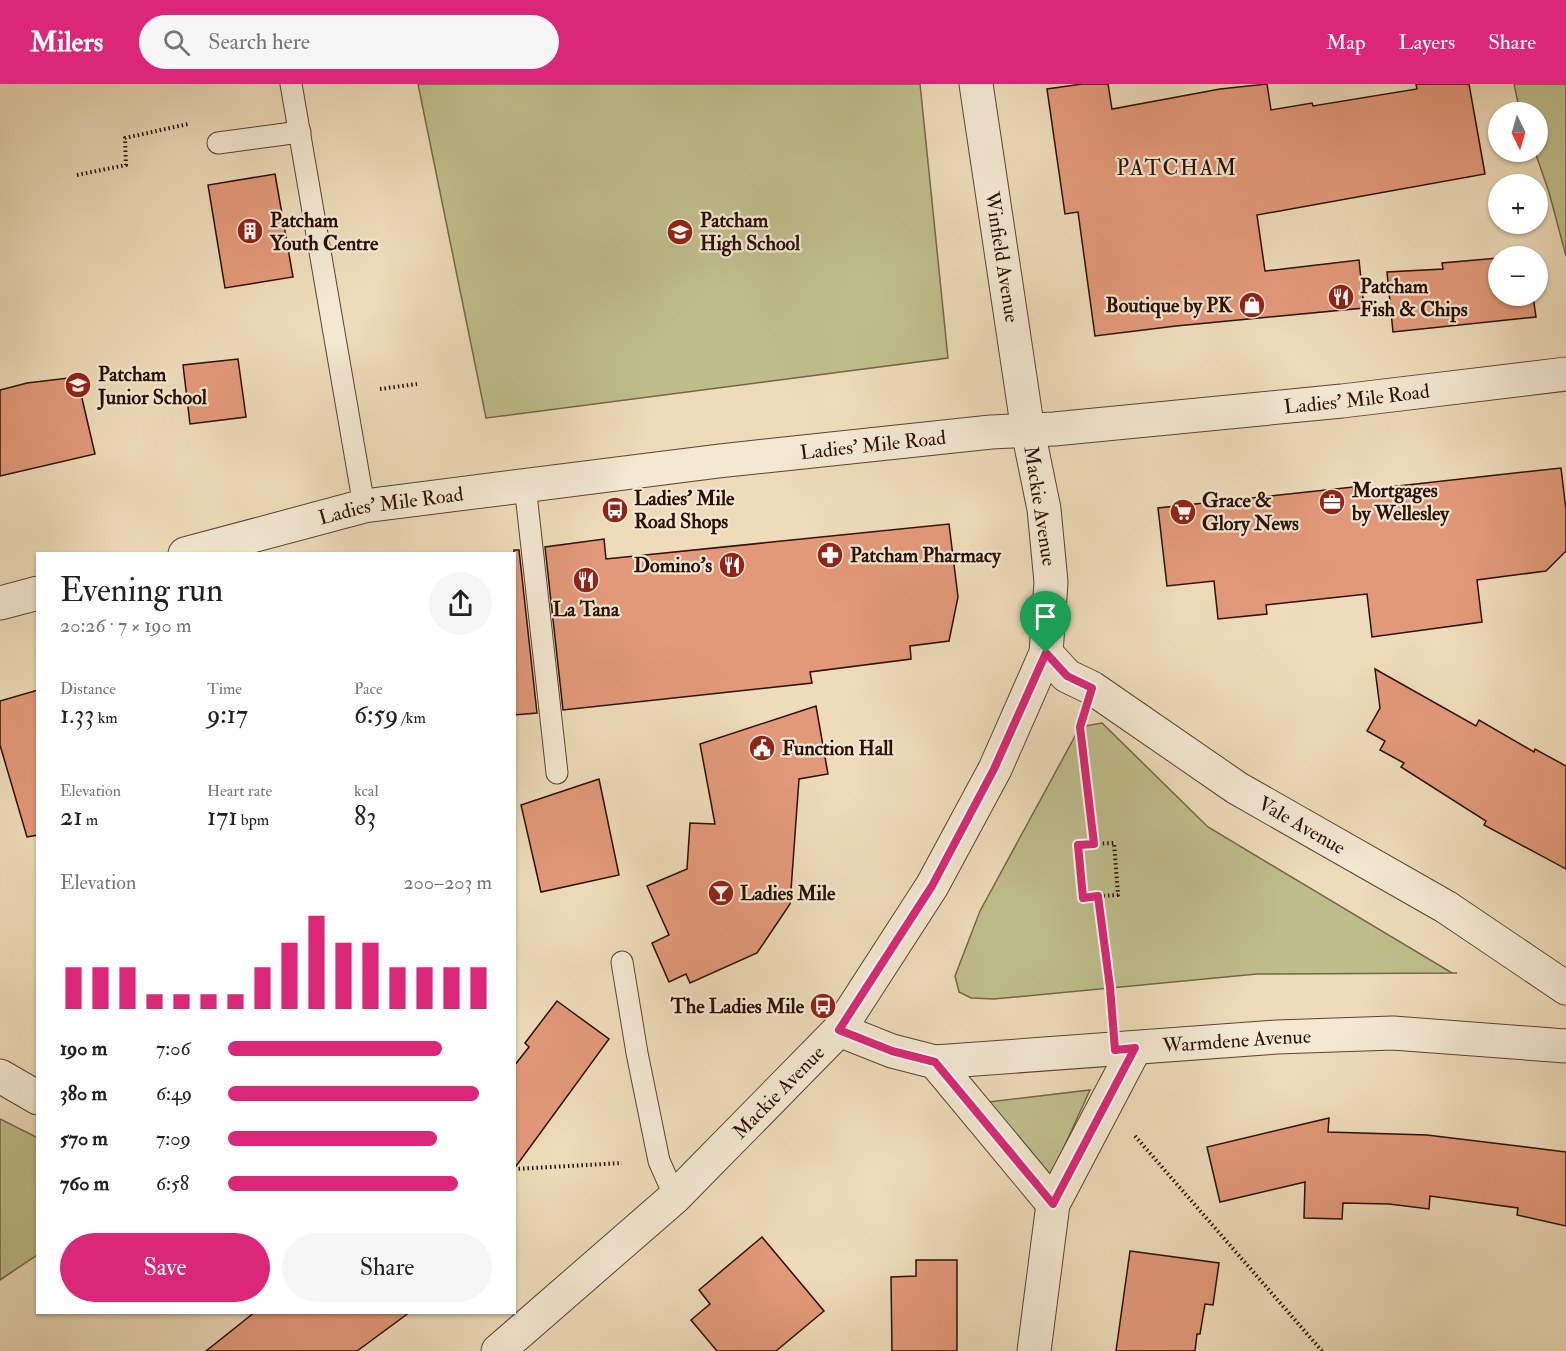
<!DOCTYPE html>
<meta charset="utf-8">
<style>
:root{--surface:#fff;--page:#f6f6f6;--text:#222;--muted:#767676;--accent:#db2777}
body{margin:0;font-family:"IM FELL Double Pica",serif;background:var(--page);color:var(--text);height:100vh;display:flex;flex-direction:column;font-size:22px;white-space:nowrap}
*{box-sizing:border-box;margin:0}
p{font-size:20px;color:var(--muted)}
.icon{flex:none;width:33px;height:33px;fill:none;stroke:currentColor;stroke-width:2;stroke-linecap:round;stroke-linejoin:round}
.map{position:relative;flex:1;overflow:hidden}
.drawer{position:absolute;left:36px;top:468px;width:480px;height:762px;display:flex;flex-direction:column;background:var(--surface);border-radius:0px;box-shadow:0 2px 4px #0004}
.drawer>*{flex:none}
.needle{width:39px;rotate:175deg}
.buttons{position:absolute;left:1488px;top:18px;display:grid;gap:12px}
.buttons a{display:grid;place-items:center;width:60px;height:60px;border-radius:50%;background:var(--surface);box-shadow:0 2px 4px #0004;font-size:30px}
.pin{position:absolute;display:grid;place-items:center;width:51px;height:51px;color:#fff;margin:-62px -26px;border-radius:50% 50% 50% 0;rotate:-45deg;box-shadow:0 0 6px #0007}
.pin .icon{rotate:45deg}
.round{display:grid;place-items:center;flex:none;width:63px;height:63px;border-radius:32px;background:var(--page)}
.head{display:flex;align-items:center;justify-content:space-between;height:102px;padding:0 24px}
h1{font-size:33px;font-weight:600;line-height:45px}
.figures{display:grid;grid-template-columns:repeat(3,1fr);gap:9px;height:102px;padding:6px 24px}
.figures div{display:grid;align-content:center}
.figures b{font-size:26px;font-weight:600}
.figures small{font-size:16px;font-weight:400}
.figures p{font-size:16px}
.chart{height:168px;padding:12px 24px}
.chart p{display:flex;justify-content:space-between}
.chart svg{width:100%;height:108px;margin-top:6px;stroke:var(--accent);stroke-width:6}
.action{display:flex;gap:12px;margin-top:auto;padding:12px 24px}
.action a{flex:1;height:69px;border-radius:36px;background:var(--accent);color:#fff;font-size:24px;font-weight:600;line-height:69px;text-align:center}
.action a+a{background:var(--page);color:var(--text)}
ul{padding:0 24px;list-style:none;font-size:20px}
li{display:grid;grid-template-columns:96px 72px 1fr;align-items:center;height:45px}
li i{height:15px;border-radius:8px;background:var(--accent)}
header{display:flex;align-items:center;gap:36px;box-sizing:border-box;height:84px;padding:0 30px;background:var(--accent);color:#fff}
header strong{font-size:28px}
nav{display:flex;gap:33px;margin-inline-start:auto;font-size:21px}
.search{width:420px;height:54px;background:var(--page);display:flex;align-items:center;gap:15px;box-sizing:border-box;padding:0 21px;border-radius:33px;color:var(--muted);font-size:22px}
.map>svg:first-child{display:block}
</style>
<header>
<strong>Milers</strong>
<div class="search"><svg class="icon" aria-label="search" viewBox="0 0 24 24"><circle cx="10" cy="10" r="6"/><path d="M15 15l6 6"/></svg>Search here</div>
<nav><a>Map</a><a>Layers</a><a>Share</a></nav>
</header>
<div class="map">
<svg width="1566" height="1267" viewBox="0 0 1566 1267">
<rect width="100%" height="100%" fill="#eddbb9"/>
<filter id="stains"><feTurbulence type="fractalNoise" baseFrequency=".00333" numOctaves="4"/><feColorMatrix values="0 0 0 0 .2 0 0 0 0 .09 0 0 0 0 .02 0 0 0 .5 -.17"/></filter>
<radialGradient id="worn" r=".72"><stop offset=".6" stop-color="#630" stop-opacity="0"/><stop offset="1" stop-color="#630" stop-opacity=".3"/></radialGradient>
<g fill="#bebe8b" stroke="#746748" stroke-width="1.5">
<path d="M418 0H920L948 274 486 334Z"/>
<path d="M1514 0H1566V172L1549 108 1535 68H1538V28H1520Z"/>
<path d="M1102 639 1208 743 1452 889H1457L1257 890 994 915 971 914 959 908 955 892 980 827 1080 643Z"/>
<path d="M1090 1006 1047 1100 988 1018Z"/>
<path d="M0 1035 38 1054 37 1171 0 1196Z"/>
</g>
<g fill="#e29979" stroke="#2b1005" stroke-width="1.5">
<path d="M1082 0H1108L1112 25 1220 5 1267 0 1271 26 1312 19 1313 22 1417 5 1416 0H1469L1485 90 1257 131 1265 187 1359 176 1364 224 1176 242 1095 252 1078 128 1065 130 1047 5Z"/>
<path d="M275 90 293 193 225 204 208 101Z"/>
<path d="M1498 174V212H1533L1536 233 1393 248 1387 188 1443 185 1442 179Z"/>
<path d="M238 275 246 333 190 340 183 281Z"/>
<path d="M77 293 95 370 0 392V306L27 299Z"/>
<path d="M1561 384 1566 426V467L1546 487 1477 496 1482 538 1372 553 1367 510 1266 521 1267 530 1218 535 1214 497 1167 502 1158 424 1353 403V407Z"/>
<path d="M949 440 958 513 949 557 910 562 911 575 810 588 812 599 563 626 545 463 604 455 606 475Z"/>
<path d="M514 466H519L537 629 514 631Z"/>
<path d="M1375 585 1476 642 1479 636 1534 668 1535 665 1566 682V785L1484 741 1486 737 1401 683 1404 679 1380 666 1385 657 1367 647 1380 624Z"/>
<path d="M38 606V751L27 753 0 661V617Z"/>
<path d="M816 622 828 690 799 695 790 820 757 869 690 899 686 890 669 898 652 859 669 851 647 802 687 785 690 739 715 740 700 660Z"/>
<path d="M599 695 619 791 541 808 521 721Z"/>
<path d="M557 917 609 955 514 1085V982L529 963 525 959Z"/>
<path d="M1329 1034 1328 1048 1427 1051 1566 1068V1142L1517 1131 1518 1124 1430 1112 1429 1125 1389 1120 1343 1119 1342 1135 1304 1134 1305 1098 1220 1118 1207 1063Z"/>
<path d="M762 1153 824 1227 776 1267H717L691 1236 710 1220 699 1206Z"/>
<path d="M1130 1167 1219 1179 1213 1221 1205 1220 1200 1250H1197L1195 1267H1116Z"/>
<path d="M916 1176H957V1267H892L891 1193 916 1192Z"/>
<path d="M255 1228H410L357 1267H206Z"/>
</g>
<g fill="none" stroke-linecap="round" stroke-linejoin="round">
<defs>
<g id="lane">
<path d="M291 0 364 422"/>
<path d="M218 59 300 48"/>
<path d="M525 401 557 689"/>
<path d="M622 878 637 969 659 1077 675 1113"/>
</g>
<g id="street">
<path id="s1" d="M185 470 364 422 719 377 991 348 1054 345 1342 317 1566 290"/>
<path d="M0 519 38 509"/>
<path id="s2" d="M1046 569 1067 592 1092 604 1237 704 1446 823 1566 904"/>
<path id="s3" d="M839 946 892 967 935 978 1277 953 1393 949 1566 962"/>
<path d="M935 978 1053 1120"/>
<path d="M0 992 38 1014"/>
<path id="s4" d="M498 1267 675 1113 839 946 932 802 995 685 1046 569 1051 498 1044 425 1028 347 976 0"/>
<path d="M1034 1267 1053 1120 1135 964"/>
</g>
</defs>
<use href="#lane" stroke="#5c4332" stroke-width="23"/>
<use href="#street" stroke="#5c4332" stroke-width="35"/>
<g stroke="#2b1005" stroke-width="4" stroke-dasharray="1.5 3" stroke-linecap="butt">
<path d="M77 91 126 81 125 54 188 40"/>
<path d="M380 305 417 300"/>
<path d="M1081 648 1094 760 1114 759 1118 811 1098 812 1112 924"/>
<path d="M1094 760 1078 761 1083 814 1098 812"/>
<path d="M1135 1052 1322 1267"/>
<path d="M514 1085 622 1079"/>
</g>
<use href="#lane" stroke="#f3e8d2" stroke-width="21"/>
<use href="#street" stroke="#f3e8d2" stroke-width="33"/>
</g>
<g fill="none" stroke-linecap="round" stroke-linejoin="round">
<defs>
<path id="route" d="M1046 569 1067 592 1092 604 1080 643 1094 760 1078 761 1083 814 1098 812 1110 903 1115 966 1135 964 1053 1120 935 978 892 967 839 946 932 802 994 685Z"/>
</defs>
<use href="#route" stroke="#fff" stroke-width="12"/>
<use href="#route" stroke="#db2777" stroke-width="8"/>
</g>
<defs>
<symbol id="building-disc" viewBox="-11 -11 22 22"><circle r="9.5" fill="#8f2418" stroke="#f3e8d2"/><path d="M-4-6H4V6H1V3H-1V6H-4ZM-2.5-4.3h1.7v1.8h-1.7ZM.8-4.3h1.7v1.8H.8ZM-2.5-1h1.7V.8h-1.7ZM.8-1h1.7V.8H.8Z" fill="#fff"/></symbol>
<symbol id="school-disc" viewBox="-11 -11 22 22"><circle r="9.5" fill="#8f2418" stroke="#f3e8d2"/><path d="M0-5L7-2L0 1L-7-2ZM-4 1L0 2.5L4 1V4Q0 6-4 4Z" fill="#fff"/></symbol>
<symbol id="restaurant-disc" viewBox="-11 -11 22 22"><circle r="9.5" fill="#8f2418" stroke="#f3e8d2"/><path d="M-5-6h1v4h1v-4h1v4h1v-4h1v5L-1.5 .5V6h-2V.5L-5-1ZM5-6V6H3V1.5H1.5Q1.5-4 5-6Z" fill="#fff"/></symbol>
<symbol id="shop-disc" viewBox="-11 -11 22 22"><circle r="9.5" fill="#8f2418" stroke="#f3e8d2"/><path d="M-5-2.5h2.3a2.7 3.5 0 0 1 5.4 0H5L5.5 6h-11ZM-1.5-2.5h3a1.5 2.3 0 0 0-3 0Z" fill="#fff"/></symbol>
<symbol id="office-disc" viewBox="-11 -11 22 22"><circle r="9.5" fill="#8f2418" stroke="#f3e8d2"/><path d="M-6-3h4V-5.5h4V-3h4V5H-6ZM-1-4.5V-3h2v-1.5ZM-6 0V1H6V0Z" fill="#fff"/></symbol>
<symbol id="bus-disc" viewBox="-11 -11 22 22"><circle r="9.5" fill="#8f2418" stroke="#f3e8d2"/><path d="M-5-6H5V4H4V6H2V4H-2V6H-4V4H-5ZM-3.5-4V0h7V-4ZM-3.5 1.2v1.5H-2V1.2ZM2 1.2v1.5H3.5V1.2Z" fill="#fff"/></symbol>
<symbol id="supermarket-disc" viewBox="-11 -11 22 22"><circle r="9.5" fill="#8f2418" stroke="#f3e8d2"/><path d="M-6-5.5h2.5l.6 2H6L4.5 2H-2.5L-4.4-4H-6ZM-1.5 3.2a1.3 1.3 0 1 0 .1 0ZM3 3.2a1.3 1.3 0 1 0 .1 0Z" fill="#fff"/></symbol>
<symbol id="pharmacy-disc" viewBox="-11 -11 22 22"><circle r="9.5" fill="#8f2418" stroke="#f3e8d2"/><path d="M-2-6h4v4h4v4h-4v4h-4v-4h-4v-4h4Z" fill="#fff"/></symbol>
<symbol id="civic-disc" viewBox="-11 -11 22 22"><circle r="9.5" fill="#8f2418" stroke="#f3e8d2"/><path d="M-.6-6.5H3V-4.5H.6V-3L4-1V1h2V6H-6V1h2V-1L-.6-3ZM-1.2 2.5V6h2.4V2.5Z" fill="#fff"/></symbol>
<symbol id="bar-disc" viewBox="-11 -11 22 22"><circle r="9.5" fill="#8f2418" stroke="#f3e8d2"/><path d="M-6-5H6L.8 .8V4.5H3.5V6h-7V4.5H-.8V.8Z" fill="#fff"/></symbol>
</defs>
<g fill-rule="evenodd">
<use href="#building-disc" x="235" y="132" width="30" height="30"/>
<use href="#school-disc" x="665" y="133" width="30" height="30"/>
<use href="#restaurant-disc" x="1326" y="198" width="30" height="30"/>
<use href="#shop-disc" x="1237" y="206" width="30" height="30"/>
<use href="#school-disc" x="63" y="286" width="30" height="30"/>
<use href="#office-disc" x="1317" y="403" width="30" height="30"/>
<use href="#bus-disc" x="600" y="411" width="30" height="30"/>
<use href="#supermarket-disc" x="1168" y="413" width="30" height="30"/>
<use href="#pharmacy-disc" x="815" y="456" width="30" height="30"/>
<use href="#restaurant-disc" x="717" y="466" width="30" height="30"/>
<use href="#restaurant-disc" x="571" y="481" width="30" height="30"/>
<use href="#civic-disc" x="747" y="649" width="30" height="30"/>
<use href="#bar-disc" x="706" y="794" width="30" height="30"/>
<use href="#bus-disc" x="808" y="907" width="30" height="30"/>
</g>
<g text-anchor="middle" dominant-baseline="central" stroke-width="4.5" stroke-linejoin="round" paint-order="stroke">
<g font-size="20" font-weight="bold" fill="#2b1005" stroke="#f3e8d2" text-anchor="start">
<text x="270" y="136">Patcham<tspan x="270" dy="23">Youth Centre</tspan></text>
<text x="700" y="136">Patcham<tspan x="700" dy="23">High School</tspan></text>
<text x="1360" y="202">Patcham<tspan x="1360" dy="23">Fish &amp; Chips</tspan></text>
<text x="1232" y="221" text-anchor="end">Boutique by PK</text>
<text x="98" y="290">Patcham<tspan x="98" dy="23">Junior School</tspan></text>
<text x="1352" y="406">Mortgages<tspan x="1352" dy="23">by Wellesley</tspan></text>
<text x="634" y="414">Ladies' Mile<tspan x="634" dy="23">Road Shops</tspan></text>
<text x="1202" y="416">Grace &amp;<tspan x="1202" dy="23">Glory News</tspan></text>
<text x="850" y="471">Patcham Pharmacy</text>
<text x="712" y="481" text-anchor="end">Domino's</text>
<text x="586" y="525" text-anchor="middle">La Tana</text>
<text x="782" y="664">Function Hall</text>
<text x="740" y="809">Ladies Mile</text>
<text x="804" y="922" text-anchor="end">The Ladies Mile</text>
</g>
<g font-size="20" fill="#2b1005" stroke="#f3e8d2">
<text transform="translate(1002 173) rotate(81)">Winfield Avenue</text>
<text stroke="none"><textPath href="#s1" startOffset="1184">Ladies' Mile Road</textPath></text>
<text stroke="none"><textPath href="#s1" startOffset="698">Ladies' Mile Road</textPath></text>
<text stroke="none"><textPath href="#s1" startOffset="212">Ladies' Mile Road</textPath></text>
<text transform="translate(1040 422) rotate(81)">Mackie Avenue</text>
<text stroke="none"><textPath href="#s2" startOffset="310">Vale Avenue</textPath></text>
<text stroke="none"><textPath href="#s3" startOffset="404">Warmdene Avenue</textPath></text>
<text stroke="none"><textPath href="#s4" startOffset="382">Mackie Avenue</textPath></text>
</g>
<g font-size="22" letter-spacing="1.5" fill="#2b1005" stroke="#f3e8d2">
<text x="1177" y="84">PATCHAM</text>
</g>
</g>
<rect width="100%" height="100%" filter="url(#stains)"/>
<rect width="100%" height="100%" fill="url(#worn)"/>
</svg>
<div class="buttons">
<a><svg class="needle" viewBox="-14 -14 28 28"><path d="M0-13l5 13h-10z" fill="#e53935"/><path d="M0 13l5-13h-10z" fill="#767676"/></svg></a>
<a>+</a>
<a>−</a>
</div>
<div class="pin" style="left:1046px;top:569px;background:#1e9e55"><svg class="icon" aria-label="arrive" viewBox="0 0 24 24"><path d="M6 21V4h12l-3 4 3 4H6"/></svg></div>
<section class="drawer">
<div class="head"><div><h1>Evening run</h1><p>20:26 · 7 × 190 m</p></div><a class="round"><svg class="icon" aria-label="share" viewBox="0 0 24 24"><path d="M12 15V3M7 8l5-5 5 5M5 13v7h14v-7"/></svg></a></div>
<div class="figures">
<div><p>Distance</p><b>1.33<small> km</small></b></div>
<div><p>Time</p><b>9:17</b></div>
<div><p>Pace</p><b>6:59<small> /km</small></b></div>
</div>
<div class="figures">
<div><p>Elevation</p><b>21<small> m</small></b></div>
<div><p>Heart rate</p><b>171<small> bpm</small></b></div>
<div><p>kcal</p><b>83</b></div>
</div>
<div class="chart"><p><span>Elevation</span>200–203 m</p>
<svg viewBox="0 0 160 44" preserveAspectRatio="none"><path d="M5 44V27M15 44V27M25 44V27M35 44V38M45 44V38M55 44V38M65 44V38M75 44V27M85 44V17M95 44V6M105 44V17M115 44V17M125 44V27M135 44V27M145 44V27M155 44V27"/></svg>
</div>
<ul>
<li><b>190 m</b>7:06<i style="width:81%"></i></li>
<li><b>380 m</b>6:49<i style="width:95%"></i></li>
<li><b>570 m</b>7:09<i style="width:79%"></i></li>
<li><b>760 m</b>6:58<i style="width:87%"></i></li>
</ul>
<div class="action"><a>Save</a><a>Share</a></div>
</section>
</div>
